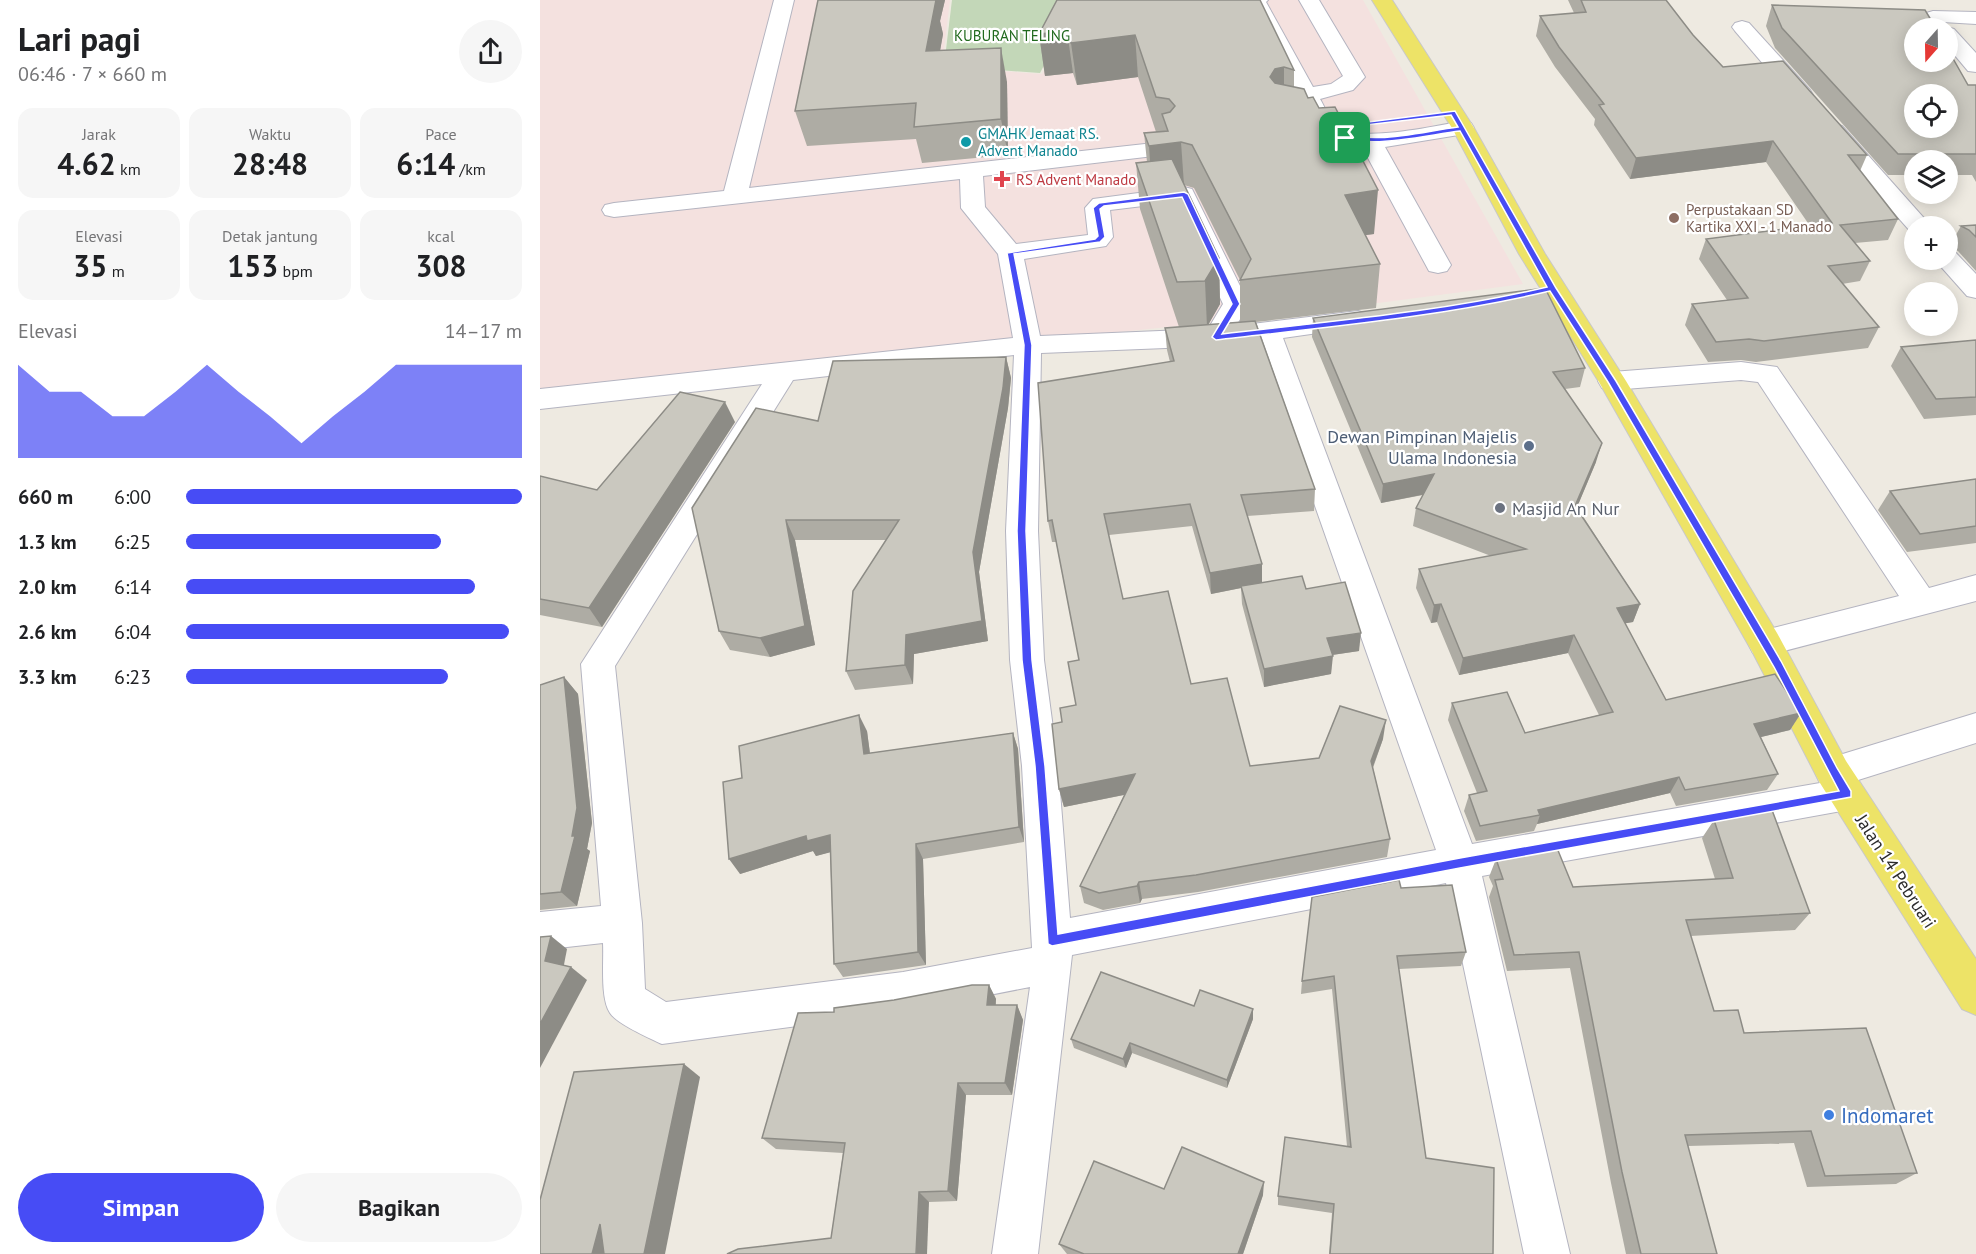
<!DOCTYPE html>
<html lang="id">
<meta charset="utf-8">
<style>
:root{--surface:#fff;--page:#f6f6f6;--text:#202124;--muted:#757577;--accent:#474cf5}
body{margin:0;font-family:"PT Sans",sans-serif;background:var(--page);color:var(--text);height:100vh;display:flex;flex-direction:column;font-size:22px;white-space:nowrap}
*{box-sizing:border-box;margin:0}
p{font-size:20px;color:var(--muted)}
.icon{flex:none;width:33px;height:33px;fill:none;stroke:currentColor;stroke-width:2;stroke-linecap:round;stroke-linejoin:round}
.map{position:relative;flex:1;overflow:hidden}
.sheet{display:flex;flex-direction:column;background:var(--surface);width:540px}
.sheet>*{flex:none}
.needle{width:39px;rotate:200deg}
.controls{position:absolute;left:1364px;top:18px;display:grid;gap:12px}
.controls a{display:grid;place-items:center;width:54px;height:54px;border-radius:50%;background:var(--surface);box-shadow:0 3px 15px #0003;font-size:30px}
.pin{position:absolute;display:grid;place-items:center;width:51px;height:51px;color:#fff;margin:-26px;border-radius:12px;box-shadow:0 3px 9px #0006}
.round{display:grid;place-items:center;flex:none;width:63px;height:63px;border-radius:32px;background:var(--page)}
.head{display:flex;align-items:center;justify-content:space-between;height:102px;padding:0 18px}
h1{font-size:33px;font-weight:800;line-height:45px}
.stats{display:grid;grid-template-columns:repeat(3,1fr);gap:9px;height:102px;padding:6px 18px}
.stats div{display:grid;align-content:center;border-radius:15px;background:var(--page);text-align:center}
.stats b{font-size:30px;font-weight:800}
.stats small{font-size:16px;font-weight:400}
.stats p{font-size:16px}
.chart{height:168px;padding:12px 18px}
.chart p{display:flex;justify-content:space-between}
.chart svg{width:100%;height:108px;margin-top:6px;fill:var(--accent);opacity:.7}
.button{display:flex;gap:12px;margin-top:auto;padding:12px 18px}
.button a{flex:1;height:69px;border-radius:36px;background:var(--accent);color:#fff;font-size:24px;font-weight:800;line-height:69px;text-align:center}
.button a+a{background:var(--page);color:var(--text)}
ul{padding:0 18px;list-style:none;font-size:20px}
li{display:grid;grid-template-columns:96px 72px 1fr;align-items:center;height:45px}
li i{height:15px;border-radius:8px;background:var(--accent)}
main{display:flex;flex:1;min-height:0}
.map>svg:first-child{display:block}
</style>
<main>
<section class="sheet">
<div class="head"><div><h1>Lari pagi</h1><p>06:46 · 7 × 660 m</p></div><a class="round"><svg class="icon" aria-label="share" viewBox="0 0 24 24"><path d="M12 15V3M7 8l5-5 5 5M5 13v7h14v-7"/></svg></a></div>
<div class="stats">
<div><p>Jarak</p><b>4.62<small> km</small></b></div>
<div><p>Waktu</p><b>28:48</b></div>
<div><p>Pace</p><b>6:14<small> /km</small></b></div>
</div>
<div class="stats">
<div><p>Elevasi</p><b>35<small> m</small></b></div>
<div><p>Detak jantung</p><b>153<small> bpm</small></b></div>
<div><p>kcal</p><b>308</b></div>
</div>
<div class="chart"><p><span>Elevasi</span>14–17 m</p>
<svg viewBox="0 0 160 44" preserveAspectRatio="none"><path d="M0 44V6L10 17L20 17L30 27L40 27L50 17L60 6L70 17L80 27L90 38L100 27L110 17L120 6L130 6L140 6L150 6L160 6V44z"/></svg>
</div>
<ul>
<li><b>660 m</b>6:00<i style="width:100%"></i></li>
<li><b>1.3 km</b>6:25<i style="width:76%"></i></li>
<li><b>2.0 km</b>6:14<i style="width:86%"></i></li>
<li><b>2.6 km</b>6:04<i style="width:96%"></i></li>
<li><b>3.3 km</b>6:23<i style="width:78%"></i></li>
</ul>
<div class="button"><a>Simpan</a><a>Bagikan</a></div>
</section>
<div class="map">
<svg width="1436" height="1254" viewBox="0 0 1436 1254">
<rect width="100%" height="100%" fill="#eeeae1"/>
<path fill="#f4e1df" d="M0 0H410L402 67 502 74 541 0H823L983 284 754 314 0 392Z"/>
<path fill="#c3d7b8" d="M412 0H538L500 73 404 66Z"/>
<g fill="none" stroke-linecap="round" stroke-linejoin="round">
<defs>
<g id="minor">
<path d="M234 0H254L209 188 623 142 631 144 635 149 631 154 443 176 445 207 476 244 548 235 545 208 553 199 644 187 652 189 709 304 696 326 818 311 827 314 831 320 827 326 743 338 932 844 1280 783 1275 772 1280 761 1436 713V743L1315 781 1320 783 1325 794 1320 805 1307 810 942 876 1030 1254H984L906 883 532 955 498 1254H452L490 987 363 1012 122 1044C109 1038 77 1024 70 1013 60 998 64 962 63 943L0 950V912L61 906 41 664 222 384 0 409V389L473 338 458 254 421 208 420 179 74 217 65 215 62 210 65 205 74 203 184 191ZM636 202 683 304 668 329 500 336 484 259 566 246 573 237 570 210ZM717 341 896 850 530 918 518 766 504 660 498 531 501 353 676 346ZM474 355 466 531 470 660 482 766 492 948 363 972 126 1002 105 989 102 923 75 666 253 380Z"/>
<path d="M707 0H728L726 2 773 87 791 84 803 76 759 0H779L825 77 813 90 780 99C785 107 790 122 797 127 821 143 895 126 923 121L931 123 934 128 931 133 845 147 911 265 907 271 898 273 889 271 822 147 796 143 761 130 758 125 761 120 768 118 706 2Z"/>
<path d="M1393 11 1436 12V24L1386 21 1383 17 1386 13Z"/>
<path d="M1202 21 1209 23 1270 90 1273 95 1270 100 1262 102 1254 100 1195 31 1192 27 1195 23Z"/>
<path d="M1407 27 1414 29 1436 53V72L1428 71 1407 46V28H1400Z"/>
<path d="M1294 124 1302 126 1391 226H1374V232L1370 231 1286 136 1283 131 1286 126Z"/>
<path d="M1407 250 1416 253 1436 274V298L1427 296 1395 260H1407Z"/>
<path d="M1201 362 1237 367 1389 588 1436 575V601L1225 656 1213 653 1208 643 1213 633 1359 596 1218 382 1201 380 1072 390 1062 388 1058 381 1062 374 1072 372Z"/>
</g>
<path id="major" d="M832 0H852L934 128 1005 254 1086 381 1237 633 1306 761 1436 959V1015L1422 1009 1280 783 1213 653 1059 382 979 254 912 128Z"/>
</defs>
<use href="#minor" stroke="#b4b4c0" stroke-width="2"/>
<use href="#major" stroke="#c8c8c8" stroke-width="2"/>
<use href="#minor" fill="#fff" fill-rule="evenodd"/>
<use href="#major" fill="#ede367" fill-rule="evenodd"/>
</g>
<g fill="#aeaca4" fill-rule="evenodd">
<path d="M278 0H405L400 21 403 34 400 50 467 82 468 155 382 163 376 139 267 146 255 111Z"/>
<path d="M517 0 754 70V87L834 234 825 235 840 264 836 308 716 322 775 489 774 511 707 516 722 564V582L766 589 819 651 792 655 791 674 724 687 702 604 701 588 671 594 652 526 569 535 583 599 651 684 710 766 779 758 843 739 833 768 850 839 847 857 658 892 602 899 600 903 563 910 544 903 540 886 584 795 524 807 519 789 522 722 536 705 539 660 516 542H512L508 521 630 362 627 350 625 328 639 327 600 209 596 163 607 162 604 133 616 132 598 77 537 85 533 73 505 76 499 34ZM644 185 654 188 700 280V322L668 325 680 304 679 258Z"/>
<path d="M1028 0H1126L1153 35 1183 67 1327 155 1320 171 1358 219 1348 240 1315 243 1330 261 1320 281 1302 284 1339 327 1328 348 1216 362 1201 360 1168 362 1145 325 1152 304 1187 300 1159 259 1166 239 1270 226 1226 162 1090 179 1054 125 1055 119 1015 67 996 36 1000 16 1034 13Z"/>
<path d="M1232 5 1428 85H1436V182L1432 175H1407V160H1374V175H1348L1235 48 1226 26Z"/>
<path d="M1436 225V271L1418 251 1409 247 1421 226Z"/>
<path d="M773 318 1045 368 1040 387 1025 389 1056 462 1037 507 1100 604 1093 622 1085 623 1126 700 1261 713 1250 730 1221 737 1238 774 1227 790 1136 806 1130 793 997 824 994 831 936 841 924 811 929 795 937 793 908 720 912 703 985 733 1059 715 1028 653 919 675 897 622 891 623 876 588 879 569 951 556 873 526 876 508 883 495 841 503 772 337Z"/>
<path d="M1436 340V415L1384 419 1351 366 1361 347Z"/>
<path d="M466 357 471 378 468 408 439 572 448 641 374 654 373 684 315 690 306 671 346 540H255L275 645 230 657 190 650 179 631 278 421Z"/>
<path d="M195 422 62 627 0 615V476L57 490Z"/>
<path d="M1436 479V543L1367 552 1338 510 1350 491Z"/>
<path d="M24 677 38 694 52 823 47 849 50 851 37 906 0 910V685Z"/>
<path d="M327 731 330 753 473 733 478 749 484 842 383 859 386 965 303 977 294 964 290 852 276 856 273 851 200 874 202 778Z"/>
<path d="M1174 820 1270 913 1255 930 1151 936 1174 1011 1204 1033 1377 1173 1356 1184 1267 1187 1254 1143 1148 1146 1177 1254H1086L1071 1183 1030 968 967 971 949 897 953 886 949 877 956 859 1033 887 1175 879 1162 838Z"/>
<path d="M861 888 926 952 921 966 859 969 886 1158 953 1254H789L792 1213 738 1205V1196L807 1146 792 989 761 994 762 981Z"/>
<path d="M449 985 456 999V1005H477L483 1020 472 1095H426L417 1201 389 1202 291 1238 303 1153 236 1149 222 1138 294 1012 354 1000Z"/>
<path d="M654 1006 713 1009V1019L687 1088 592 1053 586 1068 534 1048 531 1039Z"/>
<path d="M624 1189 723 1195 703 1254H527L519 1244Z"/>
</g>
<g fill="#8d8c86">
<path d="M389 0H405L400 21 403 34 394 86 386 51Z"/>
<path d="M527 31 533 73 505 76 499 34Z"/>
<path d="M595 35 598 77 537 85 531 43Z"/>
<path d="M461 48 467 82 468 155 461 119Z"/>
<path d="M744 67V110L730 77 735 69Z"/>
<path d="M1233 141 1226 162 1090 179 1096 158Z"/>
<path d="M641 142 644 185 612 189 609 146Z"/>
<path d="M838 190 834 234 803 238 805 195Z"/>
<path d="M679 258 680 304 667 327 665 281Z"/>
<path d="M466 357 471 378 468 408 439 572 448 641 374 654 373 684 365 665 366 635 433 552Z"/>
<path d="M185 402 195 422 62 627 49 608Z"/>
<path d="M1062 443 1056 462 1030 524 1035 506Z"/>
<path d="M894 474 891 493 841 503 843 484Z"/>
<path d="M246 520 255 540 275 645 230 657 220 638Z"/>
<path d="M722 564V585L701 586V588L671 594 670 573Z"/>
<path d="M901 604 897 622 891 623 894 605Z"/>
<path d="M1100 604 1093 622 1070 626 1077 608Z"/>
<path d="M821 633 819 651 785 656 787 638Z"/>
<path d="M1034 635 1028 653 919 675 923 658Z"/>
<path d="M793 656 791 674 724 687V669Z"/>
<path d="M24 677 38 694 52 823 47 849 50 851 37 906 21 892 32 836Z"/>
<path d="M1261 713 1250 730 1204 741 1214 724Z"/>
<path d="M319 715 327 731 332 770 324 754Z"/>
<path d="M846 720 843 739 828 780 831 761Z"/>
<path d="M473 733 478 749 484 842 479 827Z"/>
<path d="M595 774 598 792 524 807 519 789Z"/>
<path d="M1139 777 1130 793 997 824 1000 815 998 810Z"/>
<path d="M290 835 299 850 276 856 273 851 200 874 189 859 266 836Z"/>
<path d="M376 844 383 859 386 965 378 952Z"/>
<path d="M599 882 602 899 600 903 597 886Z"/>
<path d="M11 936 27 949 22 975 5 961Z"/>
<path d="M31 967 47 980 0 1068V1024Z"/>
<path d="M449 985 456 999 454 1019 447 1005Z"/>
<path d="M477 1005 483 1020 472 1095 465 1083Z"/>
<path d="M713 1009V1019L687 1088V1080Z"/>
<path d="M590 1043 592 1053 586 1068 583 1059Z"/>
<path d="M144 1064 160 1077 125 1254H104Z"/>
<path d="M418 1083 426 1095 417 1201 408 1191Z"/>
<path d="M724 1182 723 1195 703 1254H698Z"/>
<path d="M379 1192 389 1202 387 1254H376Z"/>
<path d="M60 1224 74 1254H52Z"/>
</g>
<g fill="#cac8bf" stroke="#8d8c86" stroke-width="1.5" fill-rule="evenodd">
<path d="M278 0H396L386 51 461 48V119L374 127 376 103 255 111Z"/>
<path d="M517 0H720L754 70 744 67 735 69 730 77 735 83 764 89 768 98 773 97 779 108 795 107 838 190 805 195 840 264 700 280 711 259 652 145 641 142 609 146 604 133 628 131 622 114 630 112 635 106 629 99 616 97 595 35 531 43 527 31 499 34Z"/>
<path d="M1041 0H1126L1153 35 1183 67 1243 61 1327 155H1308L1358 219 1300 225 1330 261 1288 266 1339 327 1224 341 1209 339 1176 342 1152 304 1208 298 1166 239 1292 223 1233 141 1096 158 1059 105 1064 104 1019 47 1000 16 1046 12Z"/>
<path d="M1232 5 1385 10 1396 28H1374V62H1407V48L1428 85H1436V154H1358L1242 28ZM1374 94H1407V128H1374Z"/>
<path d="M632 159 679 258 665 281 637 282 596 163Z"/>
<path d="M1436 225V237L1429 230 1421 226Z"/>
<path d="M1005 288 1045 368 1013 372 1062 443 1035 506 1100 604 1077 608 1126 700 1235 674 1261 713 1214 724 1238 774 1145 790 1139 777 998 810 1000 815 940 826 929 795 947 791 912 703 967 692 985 733 1073 712 1034 635 923 658 901 604 894 605 879 569 986 549 876 508 894 474 843 484 773 318Z"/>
<path d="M715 321 775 489 701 495 722 564 670 573 650 504 564 514 583 599 628 591 651 684 687 678 710 766 779 758 800 706 846 720 831 761 850 839 656 875 599 882 597 886 559 893 540 886 595 774 519 789 512 724 522 722 520 708 536 705 528 662 539 660 512 520 508 521 498 383 634 361 625 328Z"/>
<path d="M1436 340V397L1396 399 1361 347Z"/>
<path d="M466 357 463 388 433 552 442 621 366 635 365 665 306 671 313 591 359 520H246L265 626 220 638 179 631 152 508 216 408 278 421 293 361Z"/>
<path d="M140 392 185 402 49 608 0 599V476L57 490Z"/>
<path d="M1436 479V526L1380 534 1350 491Z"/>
<path d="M762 576 766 589 805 582 821 633 787 638 793 656 724 669 701 586Z"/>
<path d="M24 677 37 808 32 836H35L21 892 0 894V685Z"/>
<path d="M319 715 324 754 473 733 479 827 376 844 378 952 294 964 290 835 267 841 266 836 189 859 183 782 202 778 199 746Z"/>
<path d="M1232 810 1270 913 1146 920 1174 1011 1198 1010 1204 1033 1326 1028 1377 1173 1285 1176 1271 1131 1145 1135 1177 1254H1101L1082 1172 1039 952 974 955 955 880 963 879 956 859 1017 848 1033 887 1193 878 1174 820Z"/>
<path d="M859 880 861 888 912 885 926 952 857 956 886 1158 954 1168 953 1254H790L794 1204 738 1196 745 1137 811 1147 794 976 762 981 772 897Z"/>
<path d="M11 936 5 961 31 967 0 1024V937Z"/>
<path d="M561 972 654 1006 660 990 713 1009 687 1080 590 1043 583 1059 531 1039Z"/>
<path d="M432 985H449L447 1005H477L465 1083H418L408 1191 379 1192 376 1254H187L198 1249 291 1238 305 1143 222 1138 258 1013 294 1012V1008L354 1000Z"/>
<path d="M144 1064 104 1254H64L60 1224 52 1254H0V1200L34 1072Z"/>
<path d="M642 1147 724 1182 698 1254H544L519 1244 554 1161 624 1189Z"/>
</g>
<path fill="#474cf5" stroke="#fff" stroke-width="1.5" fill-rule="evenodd" d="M915 111 1016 288 1076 381 1241 661 1297 768 1311 791V797L920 868 512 946 508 944 495 766 482 660 477 531 484 345 467 253 555 239 558 236 553 208 559 203 644 192 648 194 700 304 682 334C791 321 901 312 1007 287L920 131C879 136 817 154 781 128ZM911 115 918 127C878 132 830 147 792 129ZM642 197 692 304 672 337 676 340C788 327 900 317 1010 291L1068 382 1234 667 1299 791 920 858 518 934 505 766 492 660 486 531 492 345 474 254 560 242 565 237 560 209 564 206Z"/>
<circle fill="#0f9aa8" stroke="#fff" stroke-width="2" cx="426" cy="142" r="6"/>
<path fill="#e0444e" stroke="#fff" stroke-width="2" d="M459 170h6v6h6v6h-6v6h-6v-6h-6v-6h6z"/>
<circle fill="#8d6e63" stroke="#fff" stroke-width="2" cx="1134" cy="218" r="6"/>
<circle fill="#5c6f8a" stroke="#fff" stroke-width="2" cx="989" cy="446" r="6"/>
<circle fill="#6b7280" stroke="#fff" stroke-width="2" cx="960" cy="508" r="6"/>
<circle fill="#3f7fe0" stroke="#fff" stroke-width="2" cx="1289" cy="1115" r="6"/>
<g text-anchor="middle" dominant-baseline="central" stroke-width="4.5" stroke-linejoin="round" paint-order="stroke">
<g font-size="15" fill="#216a1e" stroke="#fff">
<text x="472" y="35">KUBURAN TELING</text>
</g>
<g font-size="15" fill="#0d838f" stroke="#fff" text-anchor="start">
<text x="438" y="133">GMAHK Jemaat RS.<tspan x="438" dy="17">Advent Manado</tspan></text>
</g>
<g font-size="15" fill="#be3a42" stroke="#fff" text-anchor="start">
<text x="476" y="179">RS Advent Manado</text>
</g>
<g font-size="15" fill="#785e54" stroke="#fff" text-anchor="start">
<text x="1146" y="209">Perpustakaan SD<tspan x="1146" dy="17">Kartika XXI - 1 Manado</tspan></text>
</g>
<g font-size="18" fill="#4e5e75" stroke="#fff" text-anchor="end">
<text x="977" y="436">Dewan Pimpinan Majelis<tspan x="977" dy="21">Ulama Indonesia</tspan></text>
</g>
<g font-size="18" fill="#5b616d" stroke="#fff" text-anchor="start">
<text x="972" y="508">Masjid An Nur</text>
</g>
<g font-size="18" fill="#2d2d2d" stroke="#fff">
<text transform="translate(1356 871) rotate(57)">Jalan 14 Pebruari</text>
</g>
<g font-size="21" fill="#366cbe" stroke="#fff" text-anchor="start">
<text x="1301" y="1115">Indomaret</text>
</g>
</g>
</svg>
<div class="controls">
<a><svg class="needle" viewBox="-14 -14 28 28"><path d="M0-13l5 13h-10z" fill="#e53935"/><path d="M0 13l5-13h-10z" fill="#757577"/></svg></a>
<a><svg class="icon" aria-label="locate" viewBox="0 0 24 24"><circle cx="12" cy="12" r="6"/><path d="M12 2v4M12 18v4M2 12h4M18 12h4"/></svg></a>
<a><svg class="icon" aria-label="layers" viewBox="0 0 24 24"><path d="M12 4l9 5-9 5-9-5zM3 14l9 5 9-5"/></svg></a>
<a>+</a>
<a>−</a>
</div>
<div class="pin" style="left:805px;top:138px;background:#1e9e55"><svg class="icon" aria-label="arrive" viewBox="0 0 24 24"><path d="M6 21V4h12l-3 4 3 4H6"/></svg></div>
</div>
</main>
